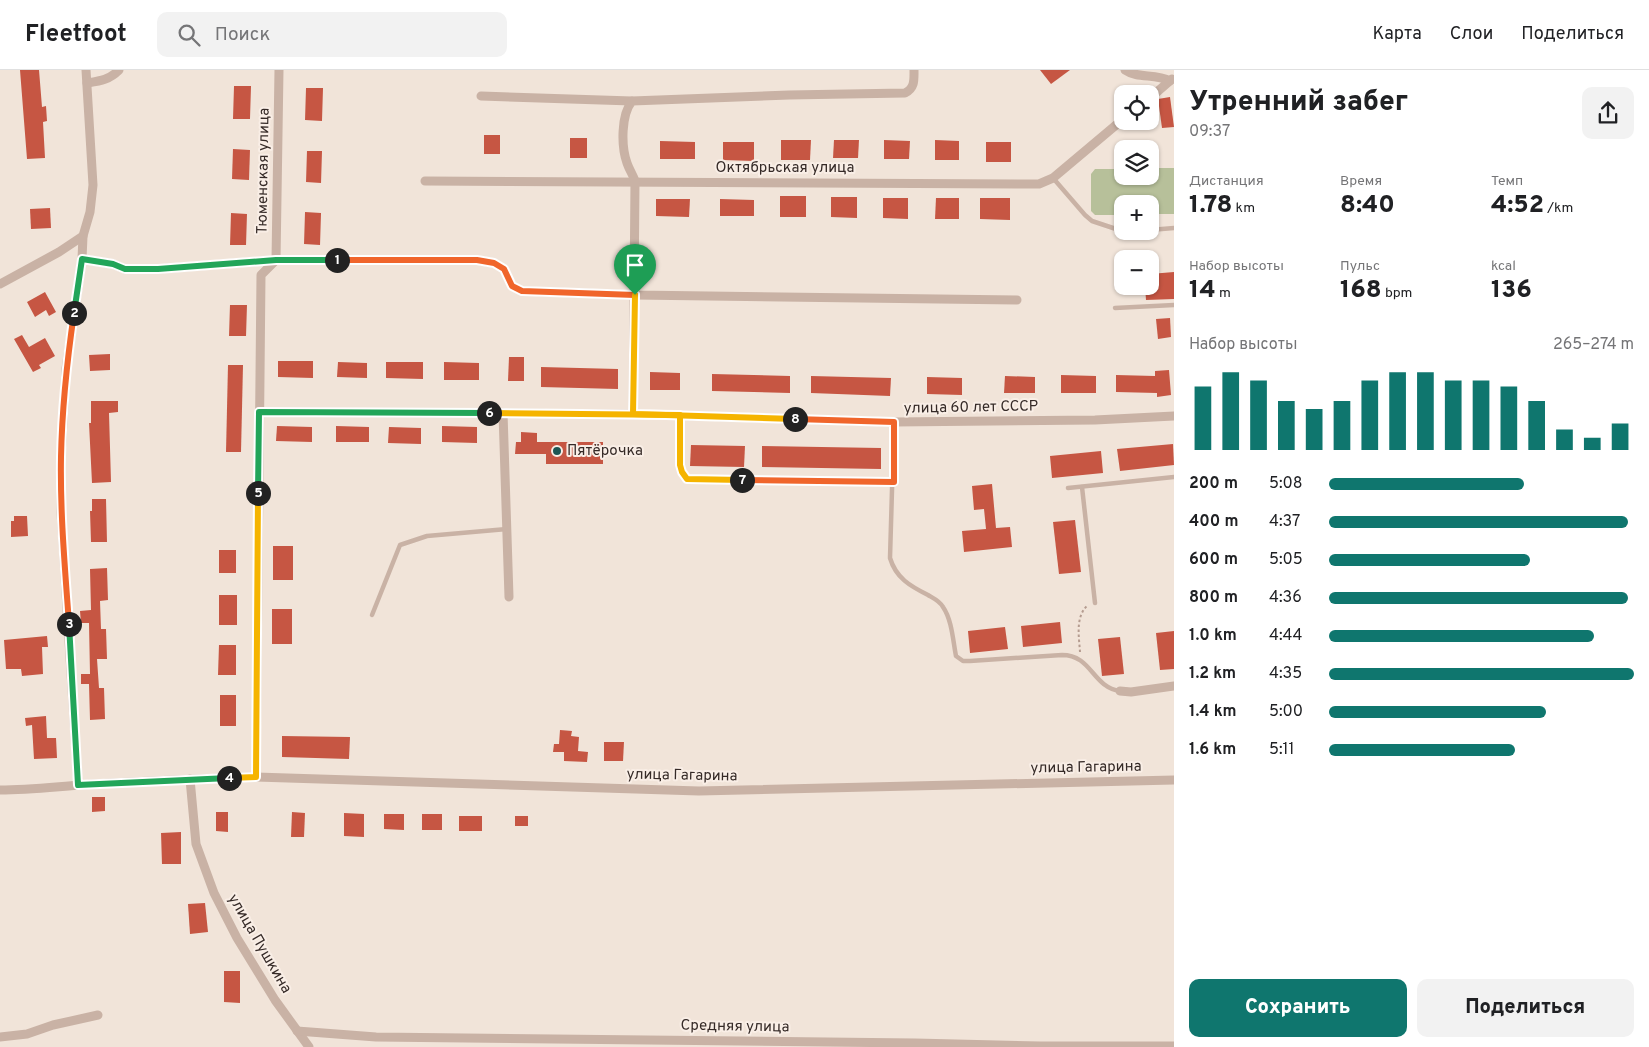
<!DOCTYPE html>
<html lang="ru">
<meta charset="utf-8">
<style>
:root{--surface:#fff;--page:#f2f2f2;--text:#202124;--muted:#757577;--line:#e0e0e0;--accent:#0f766e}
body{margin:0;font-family:Overpass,sans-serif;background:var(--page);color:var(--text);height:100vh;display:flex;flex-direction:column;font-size:19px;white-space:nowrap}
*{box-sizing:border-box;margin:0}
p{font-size:16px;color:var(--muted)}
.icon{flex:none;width:28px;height:28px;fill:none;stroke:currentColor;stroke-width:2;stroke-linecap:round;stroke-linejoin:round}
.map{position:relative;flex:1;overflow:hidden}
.drawer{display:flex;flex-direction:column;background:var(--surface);width:475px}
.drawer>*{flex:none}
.tools{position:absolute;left:1114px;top:15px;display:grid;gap:10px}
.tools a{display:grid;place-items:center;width:45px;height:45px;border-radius:10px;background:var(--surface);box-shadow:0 1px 4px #0004;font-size:25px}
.pin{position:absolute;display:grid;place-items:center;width:42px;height:42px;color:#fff;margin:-51px -21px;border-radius:50% 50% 50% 0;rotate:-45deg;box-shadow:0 0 5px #0007}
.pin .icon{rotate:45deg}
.km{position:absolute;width:25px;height:25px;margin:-12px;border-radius:50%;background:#222;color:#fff;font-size:14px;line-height:25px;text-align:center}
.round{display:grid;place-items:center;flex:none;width:52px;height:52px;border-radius:10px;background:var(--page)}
.headline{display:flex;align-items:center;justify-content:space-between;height:85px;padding:0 15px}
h1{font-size:28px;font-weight:800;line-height:38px}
.metrics{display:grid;grid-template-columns:repeat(3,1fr);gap:8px;height:85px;padding:5px 15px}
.metrics div{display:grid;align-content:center}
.metrics b{font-size:25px;font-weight:800}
.metrics small{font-size:14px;font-weight:400}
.metrics p{font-size:14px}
.chart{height:140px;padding:10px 15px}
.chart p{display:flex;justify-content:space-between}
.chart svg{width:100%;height:90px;margin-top:5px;stroke:var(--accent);stroke-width:6}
.button{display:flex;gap:10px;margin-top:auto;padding:10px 15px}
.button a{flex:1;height:58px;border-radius:10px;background:var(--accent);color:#fff;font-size:20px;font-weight:800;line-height:58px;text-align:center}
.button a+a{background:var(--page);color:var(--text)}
ul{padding:0 15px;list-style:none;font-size:16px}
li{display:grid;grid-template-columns:80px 60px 1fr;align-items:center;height:38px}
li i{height:12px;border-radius:6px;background:var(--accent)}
header{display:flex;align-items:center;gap:30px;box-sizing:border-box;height:70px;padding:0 25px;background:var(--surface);border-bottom:1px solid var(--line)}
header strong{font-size:24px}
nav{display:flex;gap:28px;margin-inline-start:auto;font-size:18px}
.search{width:350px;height:45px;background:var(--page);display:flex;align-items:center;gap:12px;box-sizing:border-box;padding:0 18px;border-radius:10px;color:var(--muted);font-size:19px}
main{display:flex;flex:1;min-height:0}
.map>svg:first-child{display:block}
</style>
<header>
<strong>Fleetfoot</strong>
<div class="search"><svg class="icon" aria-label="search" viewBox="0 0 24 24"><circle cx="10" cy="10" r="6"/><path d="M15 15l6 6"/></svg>Поиск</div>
<nav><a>Карта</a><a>Слои</a><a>Поделиться</a></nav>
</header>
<main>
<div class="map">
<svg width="1174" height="977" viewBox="0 0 1174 977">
<rect width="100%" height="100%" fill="#f1e4d9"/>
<path fill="#b7c09a" d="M1150 98H1174V144H1150V134H1122V145H1095L1091 141V104L1095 99H1122V106H1150Z"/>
<g fill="#c65643">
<path d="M20 0H39L42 37 46 36 47 51 43 52 45 88 27 89Z"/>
<path d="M1040 0H1070L1051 14Z"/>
<path d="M234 16H251L250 49H233Z"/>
<path d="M306 18H323L322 51 305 50Z"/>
<path d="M1170 27 1174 57 1162 58 1158 29Z"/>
<rect x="484" y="65" width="16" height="19"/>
<rect x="570" y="68" width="17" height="20"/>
<path d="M781 70H811L810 90H781Z"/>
<path d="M834 70H859L858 88H833Z"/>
<path d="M884 70 910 71 909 89H884Z"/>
<path d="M935 70 959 71V90H935Z"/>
<path d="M660 71 695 72V89H660Z"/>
<path d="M723 72H754V91L723 90Z"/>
<rect x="986" y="72" width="25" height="20"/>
<path d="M233 79 250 80 249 110 232 109Z"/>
<path d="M307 81H322L321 113 306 112Z"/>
<rect x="780" y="126" width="26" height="21"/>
<path d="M831 127H857V148L831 147Z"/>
<path d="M883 128H908V149L883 148Z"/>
<path d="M936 128H959V149H935Z"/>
<path d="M980 128H1010V150L980 149Z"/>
<path d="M656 129H690L689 147 656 146Z"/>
<path d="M720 129 754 130V146H720Z"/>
<path d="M50 138 51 158 31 159 30 139Z"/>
<path d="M305 142 321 143 320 175 304 174Z"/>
<path d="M231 143 247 144 246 175H230Z"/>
<path d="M1174 202V229L1146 230 1145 216H1150V204Z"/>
<path d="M45 222 56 242 49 246 46 240 35 247 27 232Z"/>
<path d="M230 235H247L246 266H229Z"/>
<path d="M1170 248 1171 267 1158 269 1156 249Z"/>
<path d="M22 265 29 277 45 268 55 286 39 295 41 298 33 302 14 269Z"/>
<path d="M110 284V300L90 301 89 285Z"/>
<path d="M509 287H524V311H508Z"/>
<path d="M278 291H313V308L278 307Z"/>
<path d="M338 292 367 293V308L337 307Z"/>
<path d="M386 292H423V309L386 308Z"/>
<path d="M444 292 479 293V310H444Z"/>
<path d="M228 295H243L241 382H226Z"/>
<path d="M541 297 618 299V319L541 317Z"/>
<path d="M1169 300 1171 325 1157 327V323L1116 322V305L1155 306V301Z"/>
<path d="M650 302 680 303V320H650Z"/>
<path d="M712 304 790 306V323L712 321Z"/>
<path d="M1061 305 1096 306V323H1061Z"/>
<path d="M811 306 891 308 890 326 811 323Z"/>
<path d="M1005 306 1035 307V323H1004Z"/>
<path d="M927 307 962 308V325L927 324Z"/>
<path d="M91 331H118V342L109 343 111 412 92 413 89 353H91Z"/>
<path d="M277 356 312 357V372L276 371Z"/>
<path d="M336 356 369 357V372H336Z"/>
<path d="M442 356 477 357V373L442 372Z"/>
<path d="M389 357 421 358V374L388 373Z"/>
<path d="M521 362 537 363V372H603V394H546V384H515L516 372H521Z"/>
<path d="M1173 374 1174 395 1120 401 1117 379Z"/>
<path d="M691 375 745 376 744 397 690 396Z"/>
<path d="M762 376 881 378V399L762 397Z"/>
<path d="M1101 381 1103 403 1052 408 1050 386Z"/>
<path d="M992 414 996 458 1010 457 1012 477 964 482 962 461 986 459 984 439 974 440 972 416Z"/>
<path d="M92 429H106L107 472H91L90 441H92Z"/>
<path d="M14 446H27L28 466 11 467V451H14Z"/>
<path d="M1075 450 1081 502 1059 504 1053 452Z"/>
<rect x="273" y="476" width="20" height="34"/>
<rect x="219" y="480" width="17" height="23"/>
<path d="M107 498 108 530 100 531 101 559H106L107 589H97L99 618H104L105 649 90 650 89 614H81V604H90L89 553H81L80 541 91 540 90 499Z"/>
<rect x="219" y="525" width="18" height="30"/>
<rect x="272" y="539" width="20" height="35"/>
<path d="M1060 552 1062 573 1023 577 1021 556Z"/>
<path d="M1005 557 1008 579 970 583 968 561Z"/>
<path d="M1174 561V599L1160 600 1156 563Z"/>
<path d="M47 566 48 577H42L43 604 22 606 21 599H6L4 570Z"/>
<path d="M1120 567 1124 604 1102 606 1098 569Z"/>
<path d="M219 575H236V605H218Z"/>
<rect x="220" y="625" width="16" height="31"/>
<path d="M46 646 47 668H56L57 688 34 689 32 655 26 656 25 648Z"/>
<path d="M560 660 572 661 571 666 579 667 578 681 588 682 587 692 564 691V682H553L554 674H559Z"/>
<path d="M282 666 350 667 349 689 282 687Z"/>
<path d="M604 672H624L623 691H604Z"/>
<path d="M92 727H105V741L92 742Z"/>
<path d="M216 742H228V762L216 761Z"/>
<path d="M292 742 305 743 304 767H291Z"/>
<path d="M344 743 364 744V767L344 766Z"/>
<path d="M384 744H404V760L384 759Z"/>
<rect x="422" y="744" width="20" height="16"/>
<rect x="459" y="746" width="23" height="15"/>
<rect x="515" y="746" width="13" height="10"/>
<path d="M181 762V794H162L161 763Z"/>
<path d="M205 833 208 862 190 864 188 834Z"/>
<path d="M224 901H240V933L224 932Z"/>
</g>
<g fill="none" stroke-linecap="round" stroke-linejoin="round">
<path stroke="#b59c90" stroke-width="2" stroke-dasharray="2.5 2.5" stroke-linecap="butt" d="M1080 582C1079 567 1075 546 1088 535"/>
<g stroke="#c9b2a5" stroke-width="4.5">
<path d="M1053 108 1085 145 1092 151 1122 161"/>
<path d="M1150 160 1174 158"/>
<path d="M1115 238 1174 235"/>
<path d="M680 345V395L682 402 687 409 893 412"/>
<path d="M894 352 890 488C896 508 910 516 928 525 933 528 940 531 943 537 952 550 953 571 956 586L963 591H970L1062 585C1092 585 1092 617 1120 621"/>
<path d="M1082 417 1095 533"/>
<path d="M1068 418 1174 407"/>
<path d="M372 545 400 475 427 466 507 459"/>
</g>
<g stroke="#c9b2a5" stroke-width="9">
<path d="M1125 0C1138 9 1155 3 1170 11"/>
<path d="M87 13C100 11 109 10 119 0"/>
<path d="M481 26 632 31"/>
<path d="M1150 28 1172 9"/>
<path d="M425 111 1039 114 1053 108 1122 50"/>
<path d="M82 189 113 194 125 199H158L276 190H477L494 193 504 199 512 216 522 221 635 225 1017 230"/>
<path d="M0 214 59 182 83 166"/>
<path d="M259 342 633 344 894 352 1095 350 1174 346"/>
<path d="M503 343 509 527"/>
<path d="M633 344 635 111C633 105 629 99 627 93 621 76 621 45 632 31L789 25 905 23C915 18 914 10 914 0"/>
<path d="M1120 621 1131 622 1174 616"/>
<path d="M256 707 261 205 276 190 279 0"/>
<path d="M190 709 196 774 214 823 237 868 275 930 309 977"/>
<path d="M78 715 61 442V386L66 299 82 189 83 166 90 142 93 115 86 0"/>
<path d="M0 720C27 720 53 717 80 715 139 711 198 709 256 707L699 721 1174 710"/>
<path d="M297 961 376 967 915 973 1040 976H1174"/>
<path d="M0 967 27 964 53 955 98 945"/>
</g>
</g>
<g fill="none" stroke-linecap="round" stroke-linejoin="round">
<defs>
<path id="split-1" d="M337 190H477L494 193 504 199 512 216 522 221 635 225"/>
<path id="split-2" d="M74 243 82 189 113 194 125 199H158L276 190H337"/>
<path id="split-3" d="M69 554C65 498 60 443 61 387 62 339 67 291 74 243"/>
<path id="split-4" d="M69 554 78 715 229 708"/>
<path id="split-5" d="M229 708 256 707 258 423"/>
<path id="split-6" d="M258 423 259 342 489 343"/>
<path id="split-7" d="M489 343 680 345V395L682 402 687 409 742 410"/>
<path id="split-8" d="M742 410 894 412V352L795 349"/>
<path id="split-9" d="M635 225 633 344 795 349"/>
</defs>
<use href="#split-1" stroke="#fff" stroke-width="10"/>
<use href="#split-2" stroke="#fff" stroke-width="10"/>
<use href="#split-3" stroke="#fff" stroke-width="10"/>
<use href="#split-4" stroke="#fff" stroke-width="10"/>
<use href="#split-5" stroke="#fff" stroke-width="10"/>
<use href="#split-6" stroke="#fff" stroke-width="10"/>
<use href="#split-7" stroke="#fff" stroke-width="10"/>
<use href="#split-8" stroke="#fff" stroke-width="10"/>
<use href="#split-9" stroke="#fff" stroke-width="10"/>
<use href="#split-1" stroke="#f0652b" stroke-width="6"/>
<use href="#split-2" stroke="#22a559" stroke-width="6"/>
<use href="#split-3" stroke="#f0652b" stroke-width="6"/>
<use href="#split-4" stroke="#22a559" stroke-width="6"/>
<use href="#split-5" stroke="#f5b400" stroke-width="6"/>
<use href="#split-6" stroke="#22a559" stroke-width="6"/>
<use href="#split-7" stroke="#f5b400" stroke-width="6"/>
<use href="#split-8" stroke="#f0652b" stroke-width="6"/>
<use href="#split-9" stroke="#f5b400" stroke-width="6"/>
</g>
<circle fill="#1c5654" stroke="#f9eee6" stroke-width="2" cx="557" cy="381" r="5"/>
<g text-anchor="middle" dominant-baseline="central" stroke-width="4" stroke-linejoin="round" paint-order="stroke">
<g font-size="15" fill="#352a27" stroke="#f9eee6">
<text x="785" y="98">Октябрьская улица</text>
<text transform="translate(264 101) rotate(-89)">Тюменская улица</text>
<text transform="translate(971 338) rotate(-1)">улица 60 лет СССР</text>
<text transform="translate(1086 698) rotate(-1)">улица Гагарина</text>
<text transform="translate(682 706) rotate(1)">улица Гагарина</text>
<text transform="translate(259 874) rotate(60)">улица Пушкина</text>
<text transform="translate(735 957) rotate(1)">Средняя улица</text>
</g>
<g font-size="15" fill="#352a27" stroke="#f9eee6" text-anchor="start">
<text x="567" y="381">Пятёрочка</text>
</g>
</g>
</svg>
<div class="tools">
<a><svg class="icon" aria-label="locate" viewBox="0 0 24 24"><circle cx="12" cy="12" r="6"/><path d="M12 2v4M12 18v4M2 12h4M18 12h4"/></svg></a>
<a><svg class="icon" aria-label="layers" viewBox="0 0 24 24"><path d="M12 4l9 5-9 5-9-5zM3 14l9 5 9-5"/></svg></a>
<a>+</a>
<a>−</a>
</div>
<div class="pin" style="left:635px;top:225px;background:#1e9e55"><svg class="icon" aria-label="arrive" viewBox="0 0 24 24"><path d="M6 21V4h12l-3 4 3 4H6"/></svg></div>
<b class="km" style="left:337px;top:190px">1</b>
<b class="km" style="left:74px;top:243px">2</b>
<b class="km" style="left:69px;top:554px">3</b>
<b class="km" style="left:229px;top:708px">4</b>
<b class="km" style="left:258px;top:423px">5</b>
<b class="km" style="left:489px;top:343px">6</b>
<b class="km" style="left:742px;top:410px">7</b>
<b class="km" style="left:795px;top:349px">8</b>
</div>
<section class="drawer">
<div class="headline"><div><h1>Утренний забег</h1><p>09:37</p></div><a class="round"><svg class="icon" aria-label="share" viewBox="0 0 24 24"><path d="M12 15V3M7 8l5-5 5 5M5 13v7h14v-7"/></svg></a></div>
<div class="metrics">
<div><p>Дистанция</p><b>1.78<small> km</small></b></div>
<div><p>Время</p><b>8:40</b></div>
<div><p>Темп</p><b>4:52<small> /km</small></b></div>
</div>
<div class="metrics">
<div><p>Набор высоты</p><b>14<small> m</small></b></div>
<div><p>Пульс</p><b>168<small> bpm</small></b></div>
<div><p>kcal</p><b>136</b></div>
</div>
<div class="chart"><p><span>Набор высоты</span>265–274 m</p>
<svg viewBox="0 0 160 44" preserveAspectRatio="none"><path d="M5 44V13M15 44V6M25 44V10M35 44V20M45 44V24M55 44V20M65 44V10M75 44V6M85 44V6M95 44V10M105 44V10M115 44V13M125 44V20M135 44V34M145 44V38M155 44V31"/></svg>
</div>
<ul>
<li><b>200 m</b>5:08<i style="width:64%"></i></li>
<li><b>400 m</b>4:37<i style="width:98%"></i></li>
<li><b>600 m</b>5:05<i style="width:66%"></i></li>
<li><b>800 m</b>4:36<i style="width:98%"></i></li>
<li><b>1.0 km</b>4:44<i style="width:87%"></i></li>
<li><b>1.2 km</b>4:35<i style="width:100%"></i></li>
<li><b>1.4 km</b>5:00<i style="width:71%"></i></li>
<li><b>1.6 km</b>5:11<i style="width:61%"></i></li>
</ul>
<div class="button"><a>Сохранить</a><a>Поделиться</a></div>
</section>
</main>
